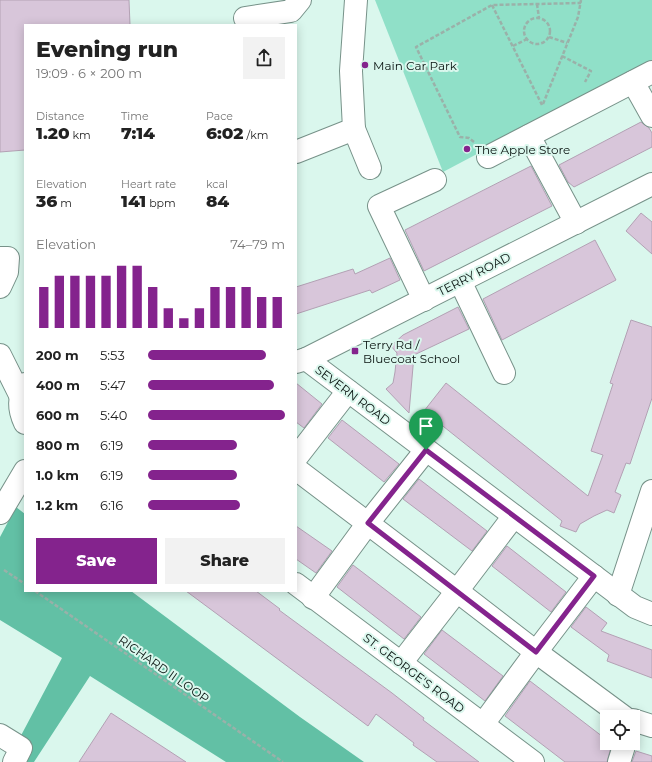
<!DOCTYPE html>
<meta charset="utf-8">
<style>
:root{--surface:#fff;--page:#f2f2f2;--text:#222;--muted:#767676;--accent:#84238d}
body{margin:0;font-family:Montserrat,sans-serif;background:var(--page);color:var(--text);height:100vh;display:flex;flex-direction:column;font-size:15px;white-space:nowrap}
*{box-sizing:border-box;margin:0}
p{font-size:13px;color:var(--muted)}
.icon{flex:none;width:22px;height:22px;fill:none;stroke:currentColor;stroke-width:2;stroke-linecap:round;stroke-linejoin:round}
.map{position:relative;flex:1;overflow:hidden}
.side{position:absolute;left:24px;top:24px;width:273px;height:568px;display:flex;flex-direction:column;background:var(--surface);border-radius:0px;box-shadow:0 2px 10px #0003}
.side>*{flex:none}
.controls{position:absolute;left:600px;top:710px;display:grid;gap:8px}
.controls a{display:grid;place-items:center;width:40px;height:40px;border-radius:0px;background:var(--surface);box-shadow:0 2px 10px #0003;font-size:20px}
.pin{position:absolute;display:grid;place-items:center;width:34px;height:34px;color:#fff;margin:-41px -17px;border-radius:50% 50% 50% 0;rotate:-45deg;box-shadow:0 0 4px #0007}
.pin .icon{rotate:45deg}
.round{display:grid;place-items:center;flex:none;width:42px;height:42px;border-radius:0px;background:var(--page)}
.head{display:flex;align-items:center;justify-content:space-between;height:68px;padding:0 12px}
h1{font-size:22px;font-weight:800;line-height:30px}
.figures{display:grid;grid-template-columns:repeat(3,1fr);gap:6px;height:68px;padding:4px 12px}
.figures div{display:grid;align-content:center}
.figures b{font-size:17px;font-weight:800}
.figures small{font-size:11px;font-weight:400}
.figures p{font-size:11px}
.chart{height:112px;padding:8px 12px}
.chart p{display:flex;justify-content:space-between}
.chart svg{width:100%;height:72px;margin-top:4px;stroke:var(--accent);stroke-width:6}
.button{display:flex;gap:8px;margin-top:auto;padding:8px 12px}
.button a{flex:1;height:46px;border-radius:0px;background:var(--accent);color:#fff;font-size:16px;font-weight:800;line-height:46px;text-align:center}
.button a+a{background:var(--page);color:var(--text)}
ul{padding:0 12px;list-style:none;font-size:13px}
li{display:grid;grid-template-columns:64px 48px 1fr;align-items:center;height:30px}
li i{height:10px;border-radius:5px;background:var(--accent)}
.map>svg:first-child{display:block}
</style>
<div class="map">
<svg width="652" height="762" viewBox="0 0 652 762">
<rect width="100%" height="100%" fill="#daf7ed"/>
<path fill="#90e0c8" d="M375 0H652V61L443 172Z"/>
<path fill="#62c0a5" d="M16 507 25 514V591H131L300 717 364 762H226L90 676 34 762H7L62 658 0 620V537Z"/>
<g fill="#d8c6da" stroke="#b3a1b4">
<path d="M0 0H129L130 25H25V150L0 152Z"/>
<path d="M641 122 649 128 652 133V147L574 187 568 182 559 165Z"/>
<path d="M531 166 552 206 424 271 405 230Z"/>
<path d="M641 213 652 222V254L626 231Z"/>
<path d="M595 240 616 280 502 340 483 299Z"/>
<path d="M390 258 400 280 372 293 370 290 296 314V287L353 269 355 274Z"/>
<path d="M458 307 469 329 414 355 409 413 386 389 393 383 395 372 397 353 391 346 403 335Z"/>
<path d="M631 320 652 327V398L630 464 626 463 615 492 621 495 614 513 607 510 594 516 580 524 576 532 560 526 562 521 424 411 446 383 588 496 603 455 591 451 613 384 610 383Z"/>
<path d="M296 383 322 404 304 428 296 422Z"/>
<path d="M342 420 399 464 384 482 328 438Z"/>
<path d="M419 479 487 531 472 551 403 499Z"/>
<path d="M296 526 332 551 316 573 296 559Z"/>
<path d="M507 546 566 592 551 612 492 566Z"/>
<path d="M353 565 421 617 404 639 337 587Z"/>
<path d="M186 591H256L280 609 279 610 392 693 424 718 423 720 479 762H437L413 745 414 743 376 714 368 726Z"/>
<path d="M586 607 607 623 601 631 652 650V678L607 661 609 655 571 627Z"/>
<path d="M442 630 503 676 485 701 424 654Z"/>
<path d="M530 681 607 740V743H612L607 762H565L505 716Z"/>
<path d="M111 713 186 762H79Z"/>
<path d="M636 751 652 756V762H632Z"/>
</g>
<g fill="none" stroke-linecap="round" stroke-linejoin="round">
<defs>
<g id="minor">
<path d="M245 18 291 11 300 0"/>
<path d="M633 82 652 116"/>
<path d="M354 129 370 168"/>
<path d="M529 136 576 223"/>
<path d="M296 152 354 129 351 71 356 0"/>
<path d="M488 157 652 72"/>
<path d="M0 258H8L7 272 0 287"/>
<path d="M460 281 504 373"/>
<path d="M424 300 379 206 435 180"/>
<path d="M0 355 20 395"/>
<path d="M306 359 635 607 652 614"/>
<path d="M296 362 306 359 652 184"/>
<path d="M25 384C19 399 18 408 25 423"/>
<path d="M296 458 348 391"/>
<path d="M296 469 457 591 514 516"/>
<path d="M0 513 25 471"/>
<path d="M296 584 533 762"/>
<path d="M618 595 652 491"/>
<path d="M313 598 368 523 426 450"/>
<path d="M401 663 457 591 536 652 594 576"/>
<path d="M633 720 652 726"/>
<path d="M483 724 536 652 624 717"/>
<path d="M0 735 21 748 14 762"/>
<path d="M619 762 625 743"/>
</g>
</defs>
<use href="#minor" stroke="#779289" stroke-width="24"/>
<g stroke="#9ab1a9" stroke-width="2.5" stroke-dasharray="4 2" stroke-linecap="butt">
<path d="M537 4 539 18"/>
<path d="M492 5 542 105"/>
<circle cx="537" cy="31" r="13"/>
<path d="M549 37 567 43"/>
<path d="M513 46 527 39"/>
<path d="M562 56 591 71 585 82"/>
<path d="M543 104 578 17 581 0"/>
<path d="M474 142 469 138 460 137 416 47 492 5 581 3"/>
<path d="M4 570 25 584"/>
<path d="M35 591 283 762"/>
</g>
<use href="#minor" stroke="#fff" stroke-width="22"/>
</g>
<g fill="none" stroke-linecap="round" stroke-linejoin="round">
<defs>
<path id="route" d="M426 450 594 576 536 652 368 523Z"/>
</defs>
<use href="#route" stroke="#fff" stroke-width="8"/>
<use href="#route" stroke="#84238d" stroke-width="5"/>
</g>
<g fill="#84238d" stroke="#daf7ed" stroke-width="1.5">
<circle cx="365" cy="65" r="4"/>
<circle cx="467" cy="149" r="4"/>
<rect x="351" y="347" width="8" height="8" rx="2"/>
</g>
<g text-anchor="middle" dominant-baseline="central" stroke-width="4" stroke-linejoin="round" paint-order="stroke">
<g font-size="12" fill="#091310" stroke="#daf7ed" text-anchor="start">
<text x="373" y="65">Main Car Park</text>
<text x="475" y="149">The Apple Store</text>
<text x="363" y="344">Terry Rd /<tspan x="363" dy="14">Bluecoat School</tspan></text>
</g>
<g font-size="12" fill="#091310" stroke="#daf7ed">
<text transform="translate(474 274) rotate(-27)">TERRY ROAD</text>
<text transform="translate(353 395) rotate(37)">SEVERN ROAD</text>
<text transform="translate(164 669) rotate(35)">RICHARD II LOOP</text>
<text transform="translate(414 673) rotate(37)">ST. GEORGE'S ROAD</text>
</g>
</g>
</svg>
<div class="controls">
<a><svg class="icon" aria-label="locate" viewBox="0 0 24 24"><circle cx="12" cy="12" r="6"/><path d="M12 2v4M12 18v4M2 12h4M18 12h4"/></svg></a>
</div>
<div class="pin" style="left:426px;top:450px;background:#1e9e55"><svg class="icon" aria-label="arrive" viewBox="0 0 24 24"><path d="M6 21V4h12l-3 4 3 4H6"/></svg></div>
<section class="side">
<div class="head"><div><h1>Evening run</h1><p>19:09 · 6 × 200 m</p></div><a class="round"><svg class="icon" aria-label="share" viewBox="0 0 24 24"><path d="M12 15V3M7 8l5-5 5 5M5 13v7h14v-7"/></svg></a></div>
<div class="figures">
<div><p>Distance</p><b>1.20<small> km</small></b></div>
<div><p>Time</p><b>7:14</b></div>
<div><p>Pace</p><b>6:02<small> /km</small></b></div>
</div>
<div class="figures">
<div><p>Elevation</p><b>36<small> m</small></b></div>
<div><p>Heart rate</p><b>141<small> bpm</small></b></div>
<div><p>kcal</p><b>84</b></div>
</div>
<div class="chart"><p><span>Elevation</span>74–79 m</p>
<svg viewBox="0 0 160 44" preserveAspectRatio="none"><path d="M5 44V19M15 44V12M25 44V12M35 44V12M45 44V12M55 44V6M65 44V6M75 44V19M85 44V32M95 44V38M105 44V32M115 44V19M125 44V19M135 44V19M145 44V25M155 44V25"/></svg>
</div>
<ul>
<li><b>200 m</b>5:53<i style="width:86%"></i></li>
<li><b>400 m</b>5:47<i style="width:92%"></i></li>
<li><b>600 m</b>5:40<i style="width:100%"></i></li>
<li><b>800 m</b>6:19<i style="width:65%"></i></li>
<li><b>1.0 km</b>6:19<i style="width:65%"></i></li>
<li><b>1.2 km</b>6:16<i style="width:67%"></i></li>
</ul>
<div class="button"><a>Save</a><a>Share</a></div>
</section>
</div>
